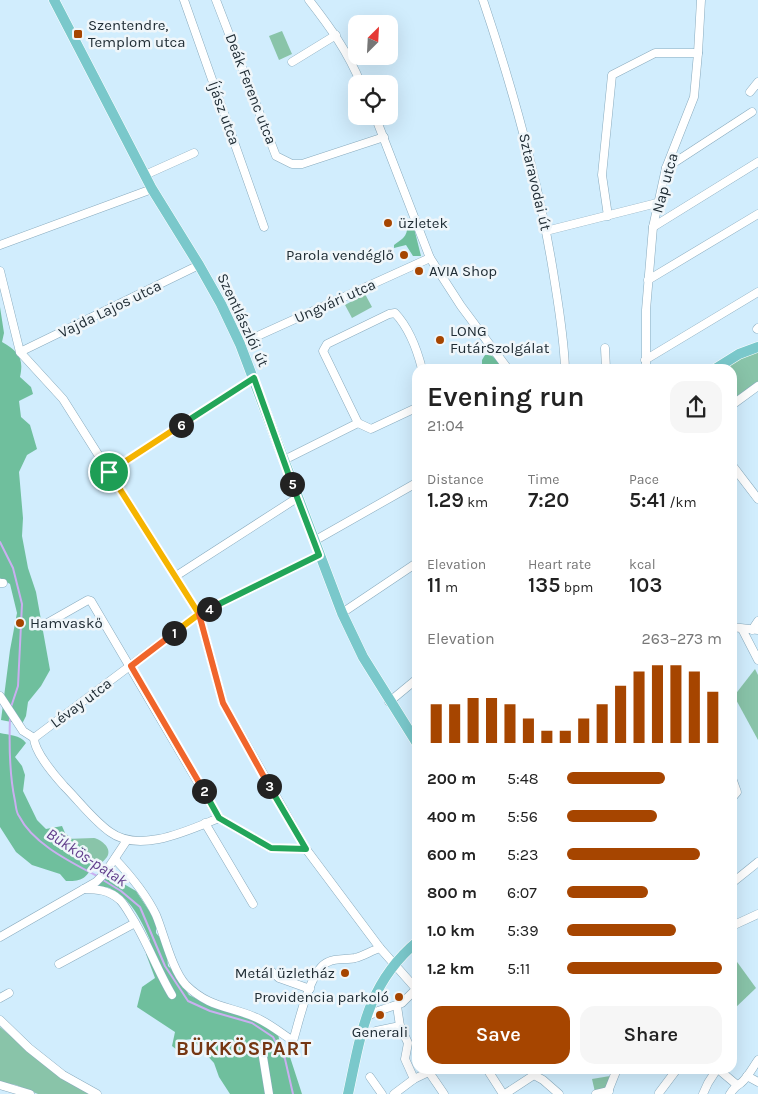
<!DOCTYPE html>
<meta charset="utf-8">
<style>
:root{--surface:#fff;--page:#f6f6f6;--text:#222;--muted:#767676;--accent:#a64500}
body{margin:0;font-family:Karla,sans-serif;background:var(--page);color:var(--text);height:100vh;display:flex;flex-direction:column;font-size:19px;white-space:nowrap}
*{box-sizing:border-box;margin:0}
p{font-size:16px;color:var(--muted)}
.icon{flex:none;width:28px;height:28px;fill:none;stroke:currentColor;stroke-width:2;stroke-linecap:round;stroke-linejoin:round}
.map{position:relative;flex:1;overflow:hidden}
.side{position:absolute;left:412px;top:364px;width:325px;height:710px;display:flex;flex-direction:column;background:var(--surface);border-radius:15px;box-shadow:0 5px 20px #0002}
.side>*{flex:none}
.needle{width:32px;rotate:24deg}
.fabs{position:absolute;left:348px;top:15px;display:grid;gap:10px}
.fabs a{display:grid;place-items:center;width:50px;height:50px;border-radius:10px;background:var(--surface);box-shadow:0 5px 20px #0002;font-size:25px}
.pin{position:absolute;display:grid;place-items:center;width:42px;height:42px;color:#fff;margin:-21px;border:2px solid #fff;border-radius:50%;box-shadow:0 1px 5px #0007}
.km{position:absolute;width:25px;height:25px;margin:-12px;border-radius:50%;background:#222;color:#fff;font-size:14px;line-height:25px;text-align:center}
.round{display:grid;place-items:center;flex:none;width:52px;height:52px;border-radius:15px;background:var(--page)}
.overview{display:flex;align-items:center;justify-content:space-between;height:85px;padding:0 15px}
h1{font-size:28px;font-weight:600;line-height:38px}
.stats{display:grid;grid-template-columns:repeat(3,1fr);gap:8px;height:85px;padding:5px 15px}
.stats div{display:grid;align-content:center}
.stats b{font-size:21px;font-weight:600}
.stats small{font-size:14px;font-weight:400}
.stats p{font-size:14px}
.chart{height:140px;padding:10px 15px}
.chart p{display:flex;justify-content:space-between}
.chart svg{width:100%;height:90px;margin-top:5px;stroke:var(--accent);stroke-width:6}
.action{display:flex;gap:10px;margin-top:auto;padding:10px 15px}
.action a{flex:1;height:58px;border-radius:15px;background:var(--accent);color:#fff;font-size:20px;font-weight:600;line-height:58px;text-align:center}
.action a+a{background:var(--page);color:var(--text)}
ul{padding:0 15px;list-style:none;font-size:16px}
li{display:grid;grid-template-columns:80px 60px 1fr;align-items:center;height:38px}
li i{height:12px;border-radius:6px;background:var(--accent)}
.map>svg:first-child{display:block}
</style>
<div class="map">
<svg width="758" height="1094" viewBox="0 0 758 1094">
<rect width="100%" height="100%" fill="#d1edfd"/>
<g fill="#89c4a9">
<path d="M282 31 292 54 279 60 269 36Z"/>
<path d="M365 294 372 307 352 318 345 305Z"/>
<path d="M758 347V386L733 405 732 369H715Z"/>
<path d="M755 669 758 675V740L734 696Z"/>
<path d="M94 838C100 839 111 847 108 855 106 860 98 865 94 870L81 863 65 839Z"/>
<path d="M732 955 756 988 733 1010H732Z"/>
<path d="M0 1027 59 1076 90 1094H38L16 1085 0 1082Z"/>
<path d="M610 1076 608 1089 595 1092 592 1079Z"/>
</g>
<g fill="#6fbf9d">
<path d="M409 224H413L421 256H413L406 245 394 248V245C399 241 406 238 407 230 408 224 404 229 409 224Z"/>
<path d="M0 307 4 333 2 342C19 352 24 358 20 377L31 387 33 394 19 401 21 417 30 425 37 449 27 455 19 472 23 518 22 536 28 568 36 592 50 670 41 686 28 702 26 716 22 724 1 720 10 650 17 613 10 584 0 578Z"/>
<path d="M485 355H491L499 362 500 369H489L482 365V360Z"/>
<path d="M0 733C9 735 20 735 26 743L15 757 22 766 25 775 23 791 37 820 46 829 62 826 65 833 83 848 85 858 94 863C87 877 83 882 66 881L60 874 32 865 16 852 0 827Z"/>
<path d="M107 872H111L117 880 136 891 152 915 156 925V933C165 942 167 953 168 966L178 975 180 982 189 995 209 1005 277 1028 279 1039 290 1057 302 1094H230L219 1077 214 1063 192 1039 184 1040 177 1050 172 1046 175 1032 137 1007 142 987 155 978 146 954 150 940C142 922 132 900 113 890 107 886 99 887 93 888Z"/>
</g>
<g fill="none" stroke-linecap="round" stroke-linejoin="round">
<g stroke="#caaff1" stroke-width="2">
<path d="M0 542 13 568 22 604 18 686 11 707"/>
<path d="M10 717C9 745 9 773 15 801 16 806 16 812 19 816 33 844 71 862 97 876"/>
<path d="M103 880 121 891 140 907 165 966 188 1001 210 1011 252 1023 273 1037 285 1059 293 1094"/>
</g>
<defs>
<g id="minor">
<path d="M184 0 264 227"/>
<path d="M216 0 276 156 292 164H302L384 137"/>
<path d="M309 0C330 27 348 52 361 84"/>
<path d="M483 0C513 89 538 179 553 271 558 303 564 336 565 369"/>
<path d="M292 62 336 35"/>
<path d="M750 92 758 82"/>
<path d="M375 116 430 258 461 306 508 369"/>
<path d="M666 168 752 112"/>
<path d="M145 175 194 153"/>
<path d="M608 216 602 175 612 75 655 53H698"/>
<path d="M653 227 758 162"/>
<path d="M546 231 657 203"/>
<path d="M0 245 152 189"/>
<path d="M0 271 20 352 63 399 199 614 223 703 306 849 380 948 418 991"/>
<path d="M648 280 758 214"/>
<path d="M757 329 758 328"/>
<path d="M240 344 430 258"/>
<path d="M605 348 606 369"/>
<path d="M20 352 199 265"/>
<path d="M645 360 758 292"/>
<path d="M646 369V310L653 227 666 168 694 97 698 53 701 0"/>
<path d="M732 405 758 386"/>
<path d="M418 407 371 429 358 423 323 351 327 344 389 314 395 313C409 328 417 349 422 369"/>
<path d="M284 460 358 423"/>
<path d="M732 465 758 499"/>
<path d="M109 472 254 378"/>
<path d="M314 541 418 482"/>
<path d="M176 576 297 498"/>
<path d="M0 583H3"/>
<path d="M342 613 418 562"/>
<path d="M44 625 88 600 91 601 219 818 271 848 306 849"/>
<path d="M732 627 758 630"/>
<path d="M742 629 758 660"/>
<path d="M752 630 758 621"/>
<path d="M0 696 23 731 34 738"/>
<path d="M389 702 418 678"/>
<path d="M34 738 199 614 319 555"/>
<path d="M34 738C34 751 55 776 64 786 79 801 93 820 110 832 140 854 189 830 219 818"/>
<path d="M732 778 737 792 732 798"/>
<path d="M205 823 253 904"/>
<path d="M115 859C130 875 146 894 156 915 164 934 172 970 186 985 209 1008 230 1006 257 1018 270 1024 281 1033 293 1041 299 1022 310 969 328 962 337 958 346 960 355 958 363 956 371 951 380 948"/>
<path d="M732 883 758 862"/>
<path d="M84 889C97 889 109 890 120 900 124 904 128 911 131 916 147 941 157 970 172 995"/>
<path d="M732 926 758 914"/>
<path d="M0 937 96 882 105 873 127 840"/>
<path d="M59 964 135 923"/>
<path d="M271 971 279 978 310 989"/>
<path d="M0 998 9 993"/>
<path d="M397 1006 400 1026 408 1043 405 1059 414 1079"/>
<path d="M366 1017 378 1011 402 1003 416 989"/>
<path d="M0 1020 29 1048 63 1075 97 1094"/>
<path d="M376 1031 400 1026"/>
<path d="M263 1057 269 1094"/>
<path d="M487 1069 503 1094"/>
<path d="M718 1069 737 1085"/>
<path d="M429 1072 444 1094"/>
<path d="M534 1075 543 1080 559 1094"/>
<path d="M747 1076 758 1082"/>
<path d="M370 1077 382 1094"/>
<path d="M0 1085 30 1094"/>
<path d="M659 1093 677 1069"/>
<path d="M394 1094 414 1079 435 1069"/>
<path d="M505 1094 534 1075 540 1069"/>
<path d="M596 1094 609 1091"/>
<path d="M607 1094 617 1069"/>
<path d="M703 1094 708 1083 717 1069"/>
<path d="M730 1094C733 1089 736 1086 741 1083 748 1077 753 1067 758 1060"/>
</g>
<g id="major">
<path d="M54 0 152 189 199 265 221 304 240 344 342 613 363 657 418 745"/>
<path d="M715 369 739 354 758 347"/>
<path d="M348 1094C361 1034 367 983 418 941"/>
</g>
</defs>
<use href="#minor" stroke="#89abbe" stroke-width="9"/>
<use href="#major" stroke="#fff" stroke-width="11"/>
<use href="#minor" stroke="#fff" stroke-width="8"/>
<use href="#major" stroke="#7ac8cb" stroke-width="10"/>
</g>
<g fill="none" stroke-linecap="round" stroke-linejoin="round">
<defs>
<path id="split-1" d="M109 472 199 614 174 633"/>
<path id="split-2" d="M174 633 131 666 204 791"/>
<path id="split-3" d="M204 791 219 818 271 848 306 849 269 786"/>
<path id="split-4" d="M209 609 199 614 223 703 269 786"/>
<path id="split-5" d="M209 609 319 555 292 484"/>
<path id="split-6" d="M181 425 254 378 292 484"/>
<path id="split-7" d="M109 472 181 425"/>
</defs>
<use href="#split-1" stroke="#fff" stroke-width="10"/>
<use href="#split-2" stroke="#fff" stroke-width="10"/>
<use href="#split-3" stroke="#fff" stroke-width="10"/>
<use href="#split-4" stroke="#fff" stroke-width="10"/>
<use href="#split-5" stroke="#fff" stroke-width="10"/>
<use href="#split-6" stroke="#fff" stroke-width="10"/>
<use href="#split-7" stroke="#fff" stroke-width="10"/>
<use href="#split-1" stroke="#f5b400" stroke-width="6"/>
<use href="#split-2" stroke="#f0652b" stroke-width="6"/>
<use href="#split-3" stroke="#22a559" stroke-width="6"/>
<use href="#split-4" stroke="#f0652b" stroke-width="6"/>
<use href="#split-5" stroke="#22a559" stroke-width="6"/>
<use href="#split-6" stroke="#22a559" stroke-width="6"/>
<use href="#split-7" stroke="#f5b400" stroke-width="6"/>
</g>
<g fill="#a64500" stroke="#eff6fa" stroke-width="2">
<rect x="73" y="29" width="10" height="10" rx="2.5"/>
<circle cx="388" cy="223" r="5"/>
<circle cx="404" cy="255" r="5"/>
<circle cx="419" cy="271" r="5"/>
<circle cx="440" cy="340" r="5"/>
<circle cx="20" cy="623" r="5"/>
<circle cx="345" cy="973" r="5"/>
<circle cx="399" cy="997" r="5"/>
<circle cx="380" cy="1015" r="5"/>
</g>
<g text-anchor="middle" dominant-baseline="central" stroke-width="5" stroke-linejoin="round" paint-order="stroke">
<g font-size="15" fill="#202d35" stroke="#eff6fa" text-anchor="start">
<text x="88" y="25">Szentendre,<tspan x="88" dy="17">Templom utca</tspan></text>
<text x="398" y="223">üzletek</text>
<text x="394" y="255" text-anchor="end">Parola vendéglő</text>
<text x="429" y="271">AVIA Shop</text>
<text x="450" y="331">LONG<tspan x="450" dy="17">FutárSzolgálat</tspan></text>
<text x="30" y="623">Hamvaskő</text>
<text x="335" y="973" text-anchor="end">Metál üzletház</text>
<text x="389" y="997" text-anchor="end">Providencia parkoló</text>
<text x="380" y="1032" text-anchor="middle">Generali</text>
</g>
<g font-size="15" fill="#202d35" stroke="#eff6fa">
<text transform="translate(251 89) rotate(69)">Deák Ferenc utca</text>
<text transform="translate(224 113) rotate(70)">Íjász utca</text>
<text transform="translate(535 182) rotate(77)">Sztaravodai út</text>
<text transform="translate(665 183) rotate(-75)">Nap utca</text>
<text transform="translate(335 301) rotate(-24)">Ungvári utca</text>
<text transform="translate(110 309) rotate(-26)">Vajda Lajos utca</text>
<text transform="translate(243 320) rotate(65)">Szentlászlói út</text>
<text transform="translate(81 703) rotate(-37)">Lévay utca</text>
</g>
<g font-size="16" font-style="italic" fill="#623f8c" stroke="#eff6fa">
<text transform="translate(87 857) rotate(33)">Bükkös-patak</text>
</g>
<g font-size="20" font-weight="bold" letter-spacing="1" fill="#753612" stroke="#eff6fa">
<text x="244" y="1048">BÜKKÖSPART</text>
</g>
</g>
</svg>
<div class="fabs">
<a><svg class="needle" viewBox="-14 -14 28 28"><path d="M0-13l5 13h-10z" fill="#e53935"/><path d="M0 13l5-13h-10z" fill="#767676"/></svg></a>
<a><svg class="icon" aria-label="locate" viewBox="0 0 24 24"><circle cx="12" cy="12" r="6"/><path d="M12 2v4M12 18v4M2 12h4M18 12h4"/></svg></a>
</div>
<div class="pin" style="left:109px;top:472px;background:#1e9e55"><svg class="icon" aria-label="arrive" viewBox="0 0 24 24"><path d="M6 21V4h12l-3 4 3 4H6"/></svg></div>
<b class="km" style="left:174px;top:633px">1</b>
<b class="km" style="left:204px;top:791px">2</b>
<b class="km" style="left:269px;top:786px">3</b>
<b class="km" style="left:209px;top:609px">4</b>
<b class="km" style="left:292px;top:484px">5</b>
<b class="km" style="left:181px;top:425px">6</b>
<section class="side">
<div class="overview"><div><h1>Evening run</h1><p>21:04</p></div><a class="round"><svg class="icon" aria-label="share" viewBox="0 0 24 24"><path d="M12 15V3M7 8l5-5 5 5M5 13v7h14v-7"/></svg></a></div>
<div class="stats">
<div><p>Distance</p><b>1.29<small> km</small></b></div>
<div><p>Time</p><b>7:20</b></div>
<div><p>Pace</p><b>5:41<small> /km</small></b></div>
</div>
<div class="stats">
<div><p>Elevation</p><b>11<small> m</small></b></div>
<div><p>Heart rate</p><b>135<small> bpm</small></b></div>
<div><p>kcal</p><b>103</b></div>
</div>
<div class="chart"><p><span>Elevation</span>263–273 m</p>
<svg viewBox="0 0 160 44" preserveAspectRatio="none"><path d="M5 44V25M15 44V25M25 44V22M35 44V22M45 44V25M55 44V32M65 44V38M75 44V38M85 44V32M95 44V25M105 44V16M115 44V9M125 44V6M135 44V6M145 44V9M155 44V19"/></svg>
</div>
<ul>
<li><b>200 m</b>5:48<i style="width:63%"></i></li>
<li><b>400 m</b>5:56<i style="width:58%"></i></li>
<li><b>600 m</b>5:23<i style="width:86%"></i></li>
<li><b>800 m</b>6:07<i style="width:52%"></i></li>
<li><b>1.0 km</b>5:39<i style="width:70%"></i></li>
<li><b>1.2 km</b>5:11<i style="width:100%"></i></li>
</ul>
<div class="action"><a>Save</a><a>Share</a></div>
</section>
</div>
